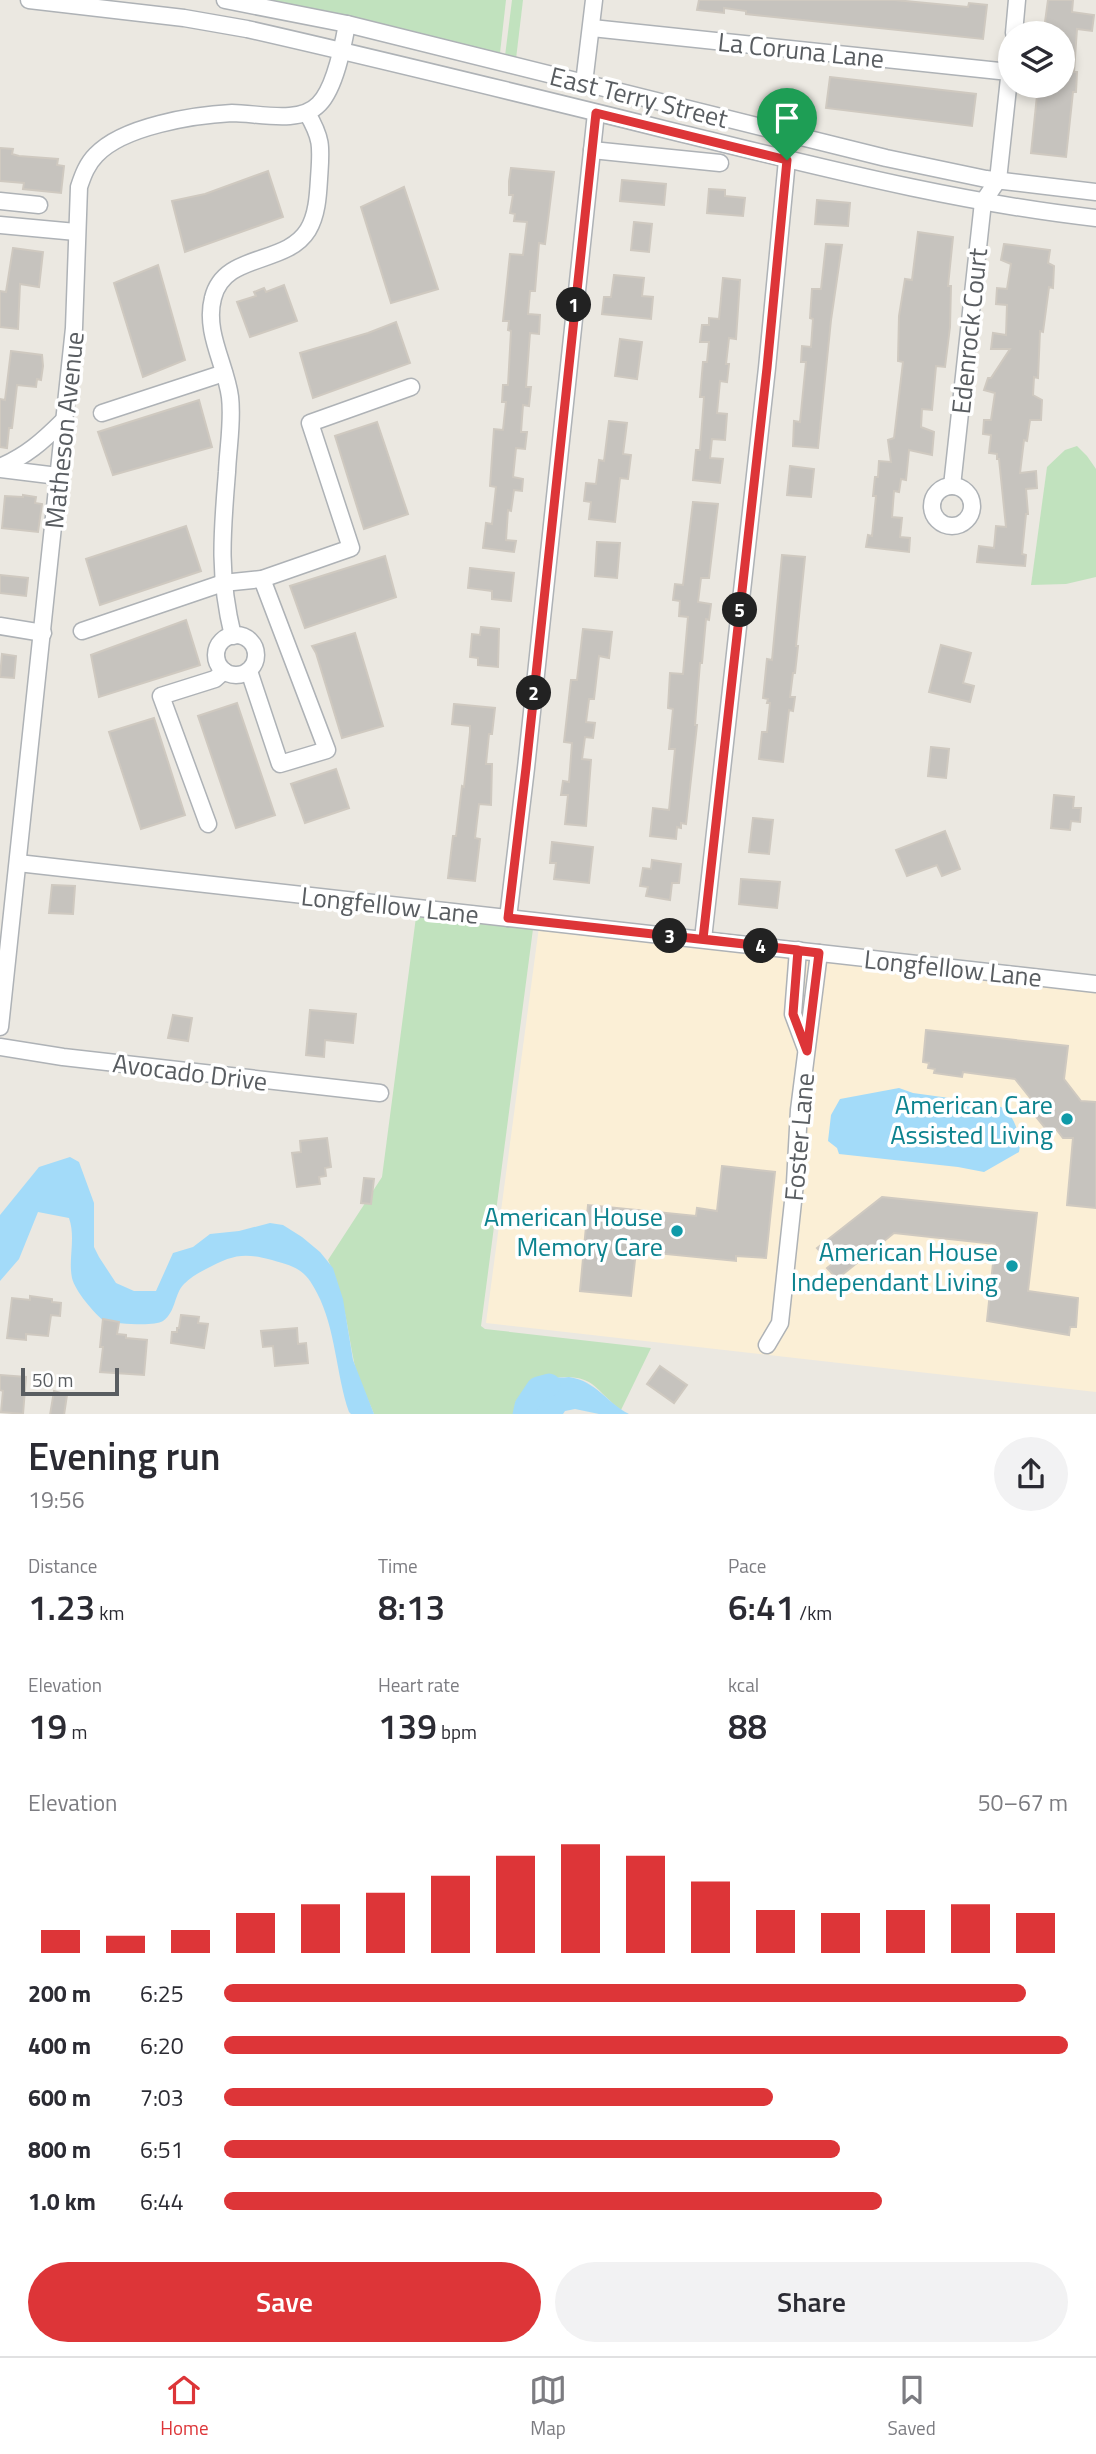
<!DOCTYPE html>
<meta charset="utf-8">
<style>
:root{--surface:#fff;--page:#f2f2f3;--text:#2b2b33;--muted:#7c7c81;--line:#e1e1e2;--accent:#dd3538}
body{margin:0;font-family:"Titillium Web",sans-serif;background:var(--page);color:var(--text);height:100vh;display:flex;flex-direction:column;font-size:26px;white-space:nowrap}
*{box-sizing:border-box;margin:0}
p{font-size:23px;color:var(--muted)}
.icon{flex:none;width:38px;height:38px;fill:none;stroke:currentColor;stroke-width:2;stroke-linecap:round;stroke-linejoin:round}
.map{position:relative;height:1414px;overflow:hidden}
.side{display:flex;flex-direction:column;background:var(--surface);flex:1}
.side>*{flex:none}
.fabs{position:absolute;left:998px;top:21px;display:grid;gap:14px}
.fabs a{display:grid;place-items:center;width:77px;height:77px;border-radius:50%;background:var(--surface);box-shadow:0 4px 10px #0003;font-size:35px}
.scale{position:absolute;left:21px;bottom:18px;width:98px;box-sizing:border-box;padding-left:7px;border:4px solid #595d61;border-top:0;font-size:19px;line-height:24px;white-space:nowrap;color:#595d61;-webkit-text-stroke:5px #fff;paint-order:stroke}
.pin{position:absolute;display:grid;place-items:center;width:60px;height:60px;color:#fff;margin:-72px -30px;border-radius:50% 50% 50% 0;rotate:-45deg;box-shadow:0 0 7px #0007}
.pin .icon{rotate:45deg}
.km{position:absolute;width:35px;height:35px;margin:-18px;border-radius:50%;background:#222;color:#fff;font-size:19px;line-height:35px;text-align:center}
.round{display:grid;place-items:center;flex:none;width:74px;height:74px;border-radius:37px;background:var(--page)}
.overview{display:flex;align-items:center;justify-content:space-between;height:119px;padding:0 28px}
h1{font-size:38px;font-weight:600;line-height:52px}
.stats{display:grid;grid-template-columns:repeat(3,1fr);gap:10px;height:119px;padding:7px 28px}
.stats div{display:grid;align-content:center}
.stats b{font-size:35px;font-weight:600}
.stats small{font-size:19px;font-weight:400}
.stats p{font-size:19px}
.chart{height:196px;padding:14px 28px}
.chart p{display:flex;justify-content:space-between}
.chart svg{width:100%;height:126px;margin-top:7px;stroke:var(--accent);stroke-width:6}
.cta{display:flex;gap:14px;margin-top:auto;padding:14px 28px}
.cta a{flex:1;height:80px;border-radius:42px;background:var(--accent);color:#fff;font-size:28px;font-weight:600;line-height:80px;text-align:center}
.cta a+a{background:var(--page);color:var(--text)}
ul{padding:0 28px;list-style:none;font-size:23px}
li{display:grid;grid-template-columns:112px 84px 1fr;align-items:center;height:52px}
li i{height:18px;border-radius:9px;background:var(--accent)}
.menu{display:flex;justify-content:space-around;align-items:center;height:98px;border-top:2px solid var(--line);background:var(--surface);font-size:19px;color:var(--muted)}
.menu a{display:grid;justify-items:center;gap:4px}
.menu .on{color:var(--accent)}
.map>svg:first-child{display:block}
</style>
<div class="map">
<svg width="1096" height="1415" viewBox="0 0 1096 1415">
<rect width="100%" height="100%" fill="#ebe8e1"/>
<path fill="#fbefd6" d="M539 927 1096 987V1392L486 1323Z"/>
<g fill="#c1e2be">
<path d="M225 0H506L499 62Z"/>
<path d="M512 0H523L516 59 505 56Z"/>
<path d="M1077 446 1087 456 1096 469V577L1066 584 1031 585 1047 467 1065 450Z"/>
<path d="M416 917 533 929 481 1326 485 1329 651 1348 621 1410C610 1402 602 1392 592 1384 584 1378 574 1377 565 1377 540 1378 531 1391 526 1414H374C368 1398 358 1380 354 1362 347 1327 344 1293 328 1260L382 1177Z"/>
</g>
<g fill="#a3dbf9">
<path d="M899 1088 913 1093 993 1104C997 1106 1001 1106 1004 1109 1015 1117 1022 1139 1019 1152L984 1172 958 1167 839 1154 837 1148 828 1141 831 1115 840 1099Z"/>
<path d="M70 1157 79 1162 94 1203V1247L99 1257 116 1283 134 1291H156L173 1253 193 1247 210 1234 239 1231 270 1223 283 1225 302 1237 320 1252 333 1268 343 1299 353 1360 374 1414H351L349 1412C336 1375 336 1329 317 1293 305 1269 296 1267 272 1260 243 1252 232 1255 206 1269 198 1273 190 1278 184 1284 174 1294 176 1312 163 1321 154 1327 117 1323 105 1322 94 1313 75 1291 72 1278 68 1259 76 1238 69 1218L38 1212 19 1259 0 1281V1215L39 1167Z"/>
<path d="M569 1377C596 1381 606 1402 629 1414H599L575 1409 565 1411 563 1414H526C526 1400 536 1382 551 1378 556 1377 563 1378 569 1377Z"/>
</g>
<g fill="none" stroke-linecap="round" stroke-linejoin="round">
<path stroke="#a3dbf9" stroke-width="23" d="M524 1415 526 1406 538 1388 549 1385"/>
</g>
<g fill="#c6c3be" stroke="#cfc9c0" stroke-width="2">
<path d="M699 0H895L968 7 969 3 987 5 983 39 746 14V11L724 8V13L697 10Z"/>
<path d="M1048 0H1073L1072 12 1094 15 1092 31 1077 29 1074 72H1077L1076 92H1073L1066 157 1031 153 1038 86H1062V31L1044 29Z"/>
<path d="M830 77 976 94 972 126 826 108Z"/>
<path d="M0 148 13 149 12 154 19 156 58 159 57 165 64 166 61 193 23 189 24 183 0 181Z"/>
<path d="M511 168 554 172 545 244 539 243 535 291H530L528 314 540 315 539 334 530 333 526 387H531L529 406 523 405 521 432H527L525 449 516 448 513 477 523 479 522 491 514 490 511 511 508 510 506 540 516 541 514 552 483 548 486 523 492 524 496 487 490 486 494 429 503 430 506 402H502L503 385H508L511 331 508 330 509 321H503L510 254 523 255 527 222 514 221 515 214 510 213 513 195H509V181Z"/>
<path d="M268 171 283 217 185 252 172 201 205 194Z"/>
<path d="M622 180 666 184 664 205 620 201Z"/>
<path d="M404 187 438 289 391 303 361 207Z"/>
<path d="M709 189 725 190V196L745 198 743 216 707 213Z"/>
<path d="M817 200 850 203 848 226 815 224Z"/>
<path d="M634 222 652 224 649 252 631 250Z"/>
<path d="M918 232 953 237 948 286H951L950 327 945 367 936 366 932 410 922 409 921 427 934 432 932 455 909 450 906 480 901 479 899 492 894 491 892 517 902 518 900 537 910 538 909 552 866 547 868 535 872 536 876 496H873L875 477H878L879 461 891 462 888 440 894 438 903 362 898 361 899 316 905 279 912 280Z"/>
<path d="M826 244 842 245 831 320 818 448 793 446 794 421 800 422 806 362H801L802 346 811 347 813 319 810 318 812 289H821Z"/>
<path d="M1004 244 1050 250 1048 263 1054 266 1053 288 1049 287 1043 332 1040 331 1038 378 1034 377 1033 395 1042 400 1041 420H1030L1027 441 1024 440 1020 473 1036 471 1037 488 1026 489 1028 514H1026L1022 554 1026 555 1025 566 977 562 979 546 994 548 996 526 1006 527 999 459H997V454L989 453 991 435 983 434 984 420H991L995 393 984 390 988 378H991L1010 349H991L993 333 1006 335 1007 305 996 304 997 288 1007 289 1011 264 1001 260Z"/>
<path d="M13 248 43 252 39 287 20 284 18 329 0 327V291L6 292Z"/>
<path d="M158 265 185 360 143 377 114 283Z"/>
<path d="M614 275 644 278 642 296 653 297 651 319 602 314 604 297H611Z"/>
<path d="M723 278 740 280 736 339 729 338 726 364H729L727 382 720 381 717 413 727 414 725 440 712 439 710 458 723 459 720 483 693 480 696 450H700L704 397H700L703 362H707L709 342H700L702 325H709V318L719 319Z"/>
<path d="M284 285 297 321 250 337 237 302 256 296 254 292 264 288 266 292Z"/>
<path d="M396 322 410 363 313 398 300 353 368 333Z"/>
<path d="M620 339 642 342 637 379 615 376Z"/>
<path d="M11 351 42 355 43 366 41 380 37 379 36 387 17 385 12 428H9L7 448 0 447V399L5 400Z"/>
<path d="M199 400 212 447 113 475 98 432Z"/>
<path d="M609 421 627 423 623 454 631 455 628 479 620 478 615 522 589 519 591 502 584 501 586 483 596 484 599 460 604 461Z"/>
<path d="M377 422 408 514 364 529 335 436Z"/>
<path d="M790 466 814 469 811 497 787 495Z"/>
<path d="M23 495 36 497 35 503 42 504 38 532 2 528 5 496 23 497Z"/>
<path d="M693 502 718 504 709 578H701L698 602 711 604 709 620 706 619 702 663H700L695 725H697L686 824 681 823V828L677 827 676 839 650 836 653 808 669 810 675 749H669L673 709 668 708 670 673 683 674 688 617 679 616 680 601 673 600 675 584 683 585Z"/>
<path d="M186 526 201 571 100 605 86 559Z"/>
<path d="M597 542 620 543 617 578 595 576Z"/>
<path d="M782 555 805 557 796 646H798L795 673H793L790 697H795L793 711 789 710 783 762 759 759 762 732H767L770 703H767L768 699 763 698 767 659 772 660Z"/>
<path d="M385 556 396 597 305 628 290 586Z"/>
<path d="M470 568 514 573 511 601 492 599V591L468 588Z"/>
<path d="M0 575 28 578 26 596 0 593Z"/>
<path d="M186 620 200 665 99 697 91 655Z"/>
<path d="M481 627 499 629 498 667 478 665V658L470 657 472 634 480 635Z"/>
<path d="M583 629 612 632 609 658 599 656 594 699H589L586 722 595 723 593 738 585 737 582 759 591 760 586 826 565 824 568 795H561L563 781 569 782 572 743 564 742 571 680H577Z"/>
<path d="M355 633 383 726 342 738 316 653 312 646Z"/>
<path d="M941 645 971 653 963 683 974 686 970 702 929 692Z"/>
<path d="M2 654 16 656 14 678 0 677Z"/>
<path d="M237 703 275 815 236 828 198 716Z"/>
<path d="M454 704 495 708 492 734H489L486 764H492L491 805 479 804 475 838 480 839 475 881 448 878 453 836H456L462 786 464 787 470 732V726L452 724Z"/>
<path d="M154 718 185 815 141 829 109 732Z"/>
<path d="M931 747 949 749 946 778 928 776Z"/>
<path d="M336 769 349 808 305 823 291 784Z"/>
<path d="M1054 795 1074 797 1073 808H1081L1080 822 1071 821 1070 830 1051 828Z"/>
<path d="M753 818 773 820 769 854 749 852Z"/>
<path d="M945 831 960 869 942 876 937 865 907 876 896 850Z"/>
<path d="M552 842 593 847 589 883 554 879 556 863H550Z"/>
<path d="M652 860 681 864 679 883H672L670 900 646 896 648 887 640 886 643 868 651 869Z"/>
<path d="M741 879 780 882 777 908 739 904Z"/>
<path d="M52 885 75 886 73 914 49 913Z"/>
<path d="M310 1010 356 1014 353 1043 325 1040 324 1057 306 1055Z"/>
<path d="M173 1015 192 1018 188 1041 168 1038Z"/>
<path d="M926 1030 1068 1046 1064 1079 1081 1101 1096 1102V1208L1067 1205 1073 1138H1063L1056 1129 1050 1134 1029 1108 1035 1104 1015 1079 963 1072 962 1077 934 1073 935 1069 928 1068 929 1063 923 1062Z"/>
<path d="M327 1138 331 1167 325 1168 326 1176 319 1177 320 1184 297 1187 292 1153 301 1152 300 1141Z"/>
<path d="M722 1166 775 1172 766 1258 736 1256V1261L636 1251 631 1296 580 1291 588 1205 696 1216 697 1208 717 1211Z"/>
<path d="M364 1178 374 1179 371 1204 361 1203Z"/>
<path d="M882 1197 1037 1213 1028 1291 1078 1298 1076 1327H1070L1069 1335 987 1321 995 1244 894 1233 837 1279 827 1268 832 1264 817 1248Z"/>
<path d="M30 1296 52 1299V1302L61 1303 60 1316 51 1315 48 1336 26 1334V1340L7 1338 12 1298 30 1300Z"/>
<path d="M181 1315 199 1317 198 1323 208 1324 204 1348 171 1343 172 1332H177V1328H179Z"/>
<path d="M103 1319 119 1322 117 1334 126 1335V1338L147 1340 144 1375 100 1372 103 1347H100Z"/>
<path d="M297 1328 298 1344 306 1343 308 1363 275 1366 273 1346 263 1347 261 1331Z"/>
<path d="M660 1366 687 1385 674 1403 647 1384Z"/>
<path d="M0 1375 26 1377 23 1414 1 1412 3 1391 0 1390Z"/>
<path d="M54 1391 67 1395 64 1415H50Z"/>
</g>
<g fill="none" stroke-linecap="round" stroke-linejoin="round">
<defs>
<g id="minor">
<path d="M29 0 184 18 247 29C397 63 546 100 696 137 828 169 961 203 1096 218"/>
<path d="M225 0 347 24 886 158 986 179 1096 192"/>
<path d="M592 28 1009 72"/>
<path d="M1014 33 1017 0"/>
<path d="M584 83 594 0"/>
<path d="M592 150 720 163"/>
<path d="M0 201 39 205"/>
<path d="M0 225 76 232"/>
<path d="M102 413 224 373"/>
<path d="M0 467C26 456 43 441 63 421"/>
<path d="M0 469 58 476"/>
<path d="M952 486 983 202 998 180 1010 69"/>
<circle cx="952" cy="506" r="20"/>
<path d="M0 626 43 633"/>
<path d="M82 631 223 583 262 579 351 548 310 423 411 387"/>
<circle cx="236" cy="655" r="20"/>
<path d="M233 636C218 575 222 533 227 472 228 447 233 421 230 397 226 365 204 332 213 298 224 252 286 266 308 230 317 215 318 196 319 179 321 148 323 140 307 113"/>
<path d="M249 671 280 764 327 750 262 579"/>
<path d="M208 824 161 696 215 679 224 671"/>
<path d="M18 863 1096 984"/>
<path d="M508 918 526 768 596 113"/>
<path d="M703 939 767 368 787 160"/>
<path d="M798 950 793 1014 806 1049"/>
<path d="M0 1027 74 328 79 187C83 175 87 164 96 155 123 126 194 115 232 113 258 113 299 125 319 104 335 88 343 46 347 24"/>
<path d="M0 1047 63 1057 380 1093"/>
<path d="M767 1345 780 1323 795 1183 799 1110 819 953"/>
</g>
</defs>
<use href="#minor" stroke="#aeb2b6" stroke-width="19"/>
<use href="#minor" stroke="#fff" stroke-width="16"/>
</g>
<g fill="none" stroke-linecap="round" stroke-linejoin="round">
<defs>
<path id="route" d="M787 160 596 113 526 768 508 918 798 950 793 1014 807 1051 819 953 703 939 767 368 787 160"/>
</defs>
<use href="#route" stroke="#fff" stroke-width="14"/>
<use href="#route" stroke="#dd3538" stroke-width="9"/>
</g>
<g fill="#0f9aa8" stroke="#fff" stroke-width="2.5">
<circle cx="1067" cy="1119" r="7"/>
<circle cx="677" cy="1231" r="7"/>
<circle cx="1012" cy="1266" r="7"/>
</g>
<g text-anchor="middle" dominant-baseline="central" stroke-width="7" stroke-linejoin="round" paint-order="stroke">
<g font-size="26" fill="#595d61" stroke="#fff">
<text transform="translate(801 50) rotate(6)">La Coruna Lane</text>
<text transform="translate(639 97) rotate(14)">East Terry Street</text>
<text transform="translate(969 331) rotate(-84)">Edenrock Court</text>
<text transform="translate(64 430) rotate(-84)">Matheson Avenue</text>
<text transform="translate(390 905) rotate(6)">Longfellow Lane</text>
<text transform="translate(953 968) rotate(6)">Longfellow Lane</text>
<text transform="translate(190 1072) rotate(7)">Avocado Drive</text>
<text transform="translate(799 1137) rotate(-85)">Foster Lane</text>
</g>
<g font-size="26" fill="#0d838f" stroke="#fff" text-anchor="end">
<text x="1053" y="1104">American Care<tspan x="1053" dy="30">Assisted Living</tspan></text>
<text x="663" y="1216">American House<tspan x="663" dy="30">Memory Care</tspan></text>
<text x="998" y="1251">American House<tspan x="998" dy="30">Independant Living</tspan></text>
</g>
</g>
</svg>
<div class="fabs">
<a><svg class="icon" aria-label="layers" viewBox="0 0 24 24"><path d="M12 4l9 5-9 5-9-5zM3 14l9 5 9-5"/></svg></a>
</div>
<div class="scale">50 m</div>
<div class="pin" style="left:787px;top:160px;background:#1e9e55"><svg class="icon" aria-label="arrive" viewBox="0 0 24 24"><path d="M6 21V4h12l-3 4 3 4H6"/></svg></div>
<b class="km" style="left:574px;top:305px">1</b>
<b class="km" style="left:534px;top:693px">2</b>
<b class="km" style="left:670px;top:936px">3</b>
<b class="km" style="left:761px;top:946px">4</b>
<b class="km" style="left:740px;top:610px">5</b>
</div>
<section class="side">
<div class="overview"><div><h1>Evening run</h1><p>19:56</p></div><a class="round"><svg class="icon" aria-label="share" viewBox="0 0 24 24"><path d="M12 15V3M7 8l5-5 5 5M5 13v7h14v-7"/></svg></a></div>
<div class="stats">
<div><p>Distance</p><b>1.23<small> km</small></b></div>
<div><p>Time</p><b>8:13</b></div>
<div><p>Pace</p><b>6:41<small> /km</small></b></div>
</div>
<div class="stats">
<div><p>Elevation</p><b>19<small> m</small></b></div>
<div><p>Heart rate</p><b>139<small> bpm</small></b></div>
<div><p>kcal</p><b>88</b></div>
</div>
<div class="chart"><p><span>Elevation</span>50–67 m</p>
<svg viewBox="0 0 160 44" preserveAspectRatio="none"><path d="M5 44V36M15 44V38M25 44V36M35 44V30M45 44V27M55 44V23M65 44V17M75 44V10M85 44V6M95 44V10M105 44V19M115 44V29M125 44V30M135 44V29M145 44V27M155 44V30"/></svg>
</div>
<ul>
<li><b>200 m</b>6:25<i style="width:95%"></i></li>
<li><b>400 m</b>6:20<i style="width:100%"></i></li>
<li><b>600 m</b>7:03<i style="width:65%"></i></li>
<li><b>800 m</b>6:51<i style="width:73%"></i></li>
<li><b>1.0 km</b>6:44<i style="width:78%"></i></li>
</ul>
<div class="cta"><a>Save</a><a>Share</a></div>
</section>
<nav class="menu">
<a class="on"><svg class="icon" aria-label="home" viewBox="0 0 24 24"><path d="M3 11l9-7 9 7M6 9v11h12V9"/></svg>Home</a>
<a><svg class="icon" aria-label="map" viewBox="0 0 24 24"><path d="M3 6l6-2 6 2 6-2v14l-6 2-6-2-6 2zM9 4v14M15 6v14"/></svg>Map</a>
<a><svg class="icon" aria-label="saved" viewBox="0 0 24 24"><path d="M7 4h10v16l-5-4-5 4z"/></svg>Saved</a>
</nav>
